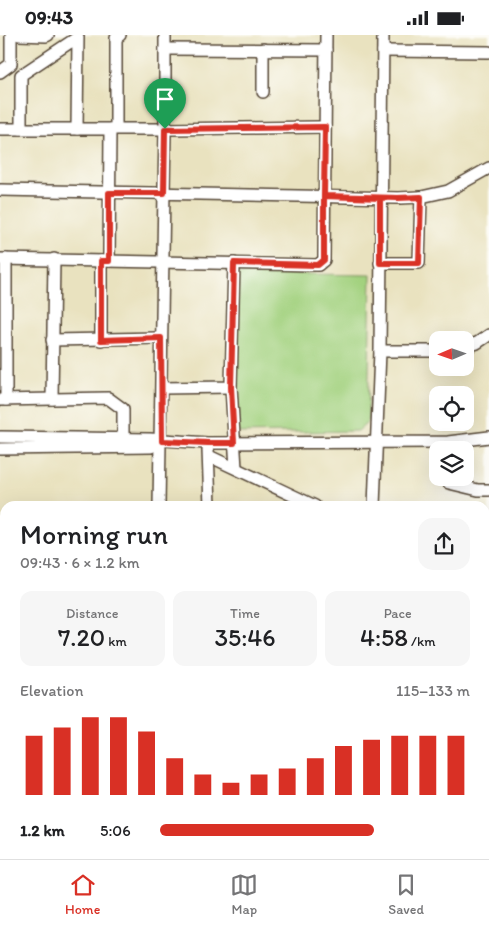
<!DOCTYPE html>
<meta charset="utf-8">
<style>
:root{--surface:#fff;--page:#f6f6f6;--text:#202124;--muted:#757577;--line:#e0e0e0;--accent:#d93025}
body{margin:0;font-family:Itim,sans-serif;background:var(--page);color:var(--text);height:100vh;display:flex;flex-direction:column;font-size:19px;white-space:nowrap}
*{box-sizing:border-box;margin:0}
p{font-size:16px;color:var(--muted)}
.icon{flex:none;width:28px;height:28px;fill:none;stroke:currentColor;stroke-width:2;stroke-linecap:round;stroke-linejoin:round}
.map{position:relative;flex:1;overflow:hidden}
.panel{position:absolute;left:0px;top:466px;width:490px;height:359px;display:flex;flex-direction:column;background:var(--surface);border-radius:15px 15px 0 0;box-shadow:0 5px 20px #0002}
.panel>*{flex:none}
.needle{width:32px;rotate:268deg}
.tools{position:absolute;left:429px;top:296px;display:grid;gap:10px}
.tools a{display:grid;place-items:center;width:45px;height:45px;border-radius:10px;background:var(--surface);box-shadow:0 5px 20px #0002;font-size:25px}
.pin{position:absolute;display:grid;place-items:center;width:42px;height:42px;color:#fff;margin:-51px -21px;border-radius:50% 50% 50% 0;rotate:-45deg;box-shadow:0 0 5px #0007}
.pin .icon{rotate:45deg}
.round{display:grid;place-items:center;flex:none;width:52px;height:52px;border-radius:15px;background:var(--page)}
.overview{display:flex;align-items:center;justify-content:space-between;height:85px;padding:0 20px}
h1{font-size:28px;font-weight:600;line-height:38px}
.metrics{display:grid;grid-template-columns:repeat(3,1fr);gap:8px;height:85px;padding:5px 20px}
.metrics div{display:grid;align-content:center;border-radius:12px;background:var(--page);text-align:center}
.metrics b{font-size:25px;font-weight:600}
.metrics small{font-size:14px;font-weight:400}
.metrics p{font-size:14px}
.chart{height:140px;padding:10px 20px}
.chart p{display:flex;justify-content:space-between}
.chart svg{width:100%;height:90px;margin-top:5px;stroke:var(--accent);stroke-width:6}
ul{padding:0 20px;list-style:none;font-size:16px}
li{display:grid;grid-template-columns:80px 60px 1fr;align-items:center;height:38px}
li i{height:12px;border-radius:6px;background:var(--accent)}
.status{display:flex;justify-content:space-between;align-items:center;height:35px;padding:0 25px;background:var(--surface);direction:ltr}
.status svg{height:14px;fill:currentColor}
.tabs{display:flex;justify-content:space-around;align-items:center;height:70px;border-top:1px solid var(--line);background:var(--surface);font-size:14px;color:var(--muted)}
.tabs a{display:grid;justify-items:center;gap:2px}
.tabs .current{color:var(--accent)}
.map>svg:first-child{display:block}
</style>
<div class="status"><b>09:43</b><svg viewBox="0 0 49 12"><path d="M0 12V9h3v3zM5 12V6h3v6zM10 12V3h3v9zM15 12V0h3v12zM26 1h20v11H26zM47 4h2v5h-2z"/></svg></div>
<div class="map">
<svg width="489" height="824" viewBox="0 0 489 824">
<rect width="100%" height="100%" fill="#fdfcf7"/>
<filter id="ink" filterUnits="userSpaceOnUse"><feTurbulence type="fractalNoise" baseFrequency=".02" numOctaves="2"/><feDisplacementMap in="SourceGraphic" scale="10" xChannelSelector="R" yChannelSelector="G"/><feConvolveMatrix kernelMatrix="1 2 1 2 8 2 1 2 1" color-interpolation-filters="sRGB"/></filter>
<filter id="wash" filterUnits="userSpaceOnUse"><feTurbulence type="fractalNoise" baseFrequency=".0096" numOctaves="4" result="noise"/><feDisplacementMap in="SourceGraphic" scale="20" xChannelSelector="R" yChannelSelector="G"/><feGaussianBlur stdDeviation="1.12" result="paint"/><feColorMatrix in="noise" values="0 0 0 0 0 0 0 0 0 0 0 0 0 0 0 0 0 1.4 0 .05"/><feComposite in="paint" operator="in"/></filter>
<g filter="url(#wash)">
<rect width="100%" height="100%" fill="#e9e2bf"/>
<path fill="#a2d17e" stroke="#6e7e4e" d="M237 238 371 240 368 387 358 396 236 398Z"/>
</g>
<g filter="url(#ink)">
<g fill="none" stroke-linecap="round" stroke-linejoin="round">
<defs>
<g id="minor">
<path d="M19 0 46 1 48 0"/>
<path d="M165 0V94L325 92"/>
<path d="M165 14 326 15"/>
<path d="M383 16 489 17"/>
<path d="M0 37 11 29V0"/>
<path d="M263 57V14"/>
<path d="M116 93V3L120 0"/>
<path d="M0 94H165L159 471"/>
<path d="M21 94V40L78 2 77 94"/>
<path d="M0 155 398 163 421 162 448 156 489 133"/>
<path d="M0 224 318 230 324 225 326 0"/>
<path d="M109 226 110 94"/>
<path d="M380 228H419L421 162"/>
<path d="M52 305 161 303"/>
<path d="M101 305V226"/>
<path d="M465 312 477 308 489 300"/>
<path d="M380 316 383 0"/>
<path d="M231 352 236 433"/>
<path d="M162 353 231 352 234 228"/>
<path d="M52 364 54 224"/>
<path d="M0 365 108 363 123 374V403"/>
<path d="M6 365V224"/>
<path d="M0 402 150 404 207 408 448 407 489 402"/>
<path d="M0 414 151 412 162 406"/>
<path d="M208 415 210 471"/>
<path d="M209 421 315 471"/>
<path d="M449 442V448L478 455H489"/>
<path d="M374 471 380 316H438"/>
<path d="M485 501H489"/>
<path d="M485 644 489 648"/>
<path d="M485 718H489"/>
<path d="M0 777H5"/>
<path d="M344 820 345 824"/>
<path d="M147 824V820"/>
<path d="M201 824V820"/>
</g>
</defs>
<use href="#minor" stroke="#554636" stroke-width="14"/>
<use href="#minor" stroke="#fff" stroke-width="11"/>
</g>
</g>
<g fill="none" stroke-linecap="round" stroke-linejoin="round" filter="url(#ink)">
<defs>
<path id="route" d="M165 94 164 158H109V226H101V305L161 303 162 406 208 408H234L231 352 234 228 318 230 324 225V161L380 163V228H419L421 162 398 163 324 161 325 92 165 94"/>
</defs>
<use href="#route" stroke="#fff" stroke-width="10"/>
<use href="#route" stroke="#d93025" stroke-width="6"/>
</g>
</svg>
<div class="tools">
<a><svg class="needle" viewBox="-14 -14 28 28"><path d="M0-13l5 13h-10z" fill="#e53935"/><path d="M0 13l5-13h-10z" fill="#757577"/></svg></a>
<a><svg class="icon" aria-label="locate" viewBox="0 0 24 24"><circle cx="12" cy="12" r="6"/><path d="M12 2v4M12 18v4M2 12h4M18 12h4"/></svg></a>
<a><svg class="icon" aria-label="layers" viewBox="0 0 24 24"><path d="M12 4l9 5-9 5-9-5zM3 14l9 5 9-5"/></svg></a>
</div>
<div class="pin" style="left:165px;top:94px;background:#1e9e55"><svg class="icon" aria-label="arrive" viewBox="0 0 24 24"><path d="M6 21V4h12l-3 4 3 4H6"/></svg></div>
<section class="panel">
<div class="overview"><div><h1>Morning run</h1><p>09:43 · 6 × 1.2 km</p></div><a class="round"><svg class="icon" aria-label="share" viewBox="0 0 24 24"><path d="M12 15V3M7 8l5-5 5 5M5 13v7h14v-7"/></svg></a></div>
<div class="metrics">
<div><p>Distance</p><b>7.20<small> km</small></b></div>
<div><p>Time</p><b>35:46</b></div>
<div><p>Pace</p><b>4:58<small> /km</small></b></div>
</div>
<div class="chart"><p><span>Elevation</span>115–133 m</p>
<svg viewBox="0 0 160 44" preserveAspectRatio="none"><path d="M5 44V15M15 44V11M25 44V6M35 44V6M45 44V13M55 44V26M65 44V34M75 44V38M85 44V34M95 44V31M105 44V26M115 44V20M125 44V17M135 44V15M145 44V15M155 44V15"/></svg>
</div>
<ul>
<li><b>1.2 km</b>5:06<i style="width:69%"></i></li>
</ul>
</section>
</div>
<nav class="tabs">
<a class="current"><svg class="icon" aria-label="home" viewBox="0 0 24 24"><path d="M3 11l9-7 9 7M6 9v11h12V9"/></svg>Home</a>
<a><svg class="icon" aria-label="map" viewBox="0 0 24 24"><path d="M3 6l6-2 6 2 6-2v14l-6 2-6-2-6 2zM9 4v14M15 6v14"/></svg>Map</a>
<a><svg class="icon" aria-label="saved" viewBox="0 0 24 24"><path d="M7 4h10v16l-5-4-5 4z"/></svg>Saved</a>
</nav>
